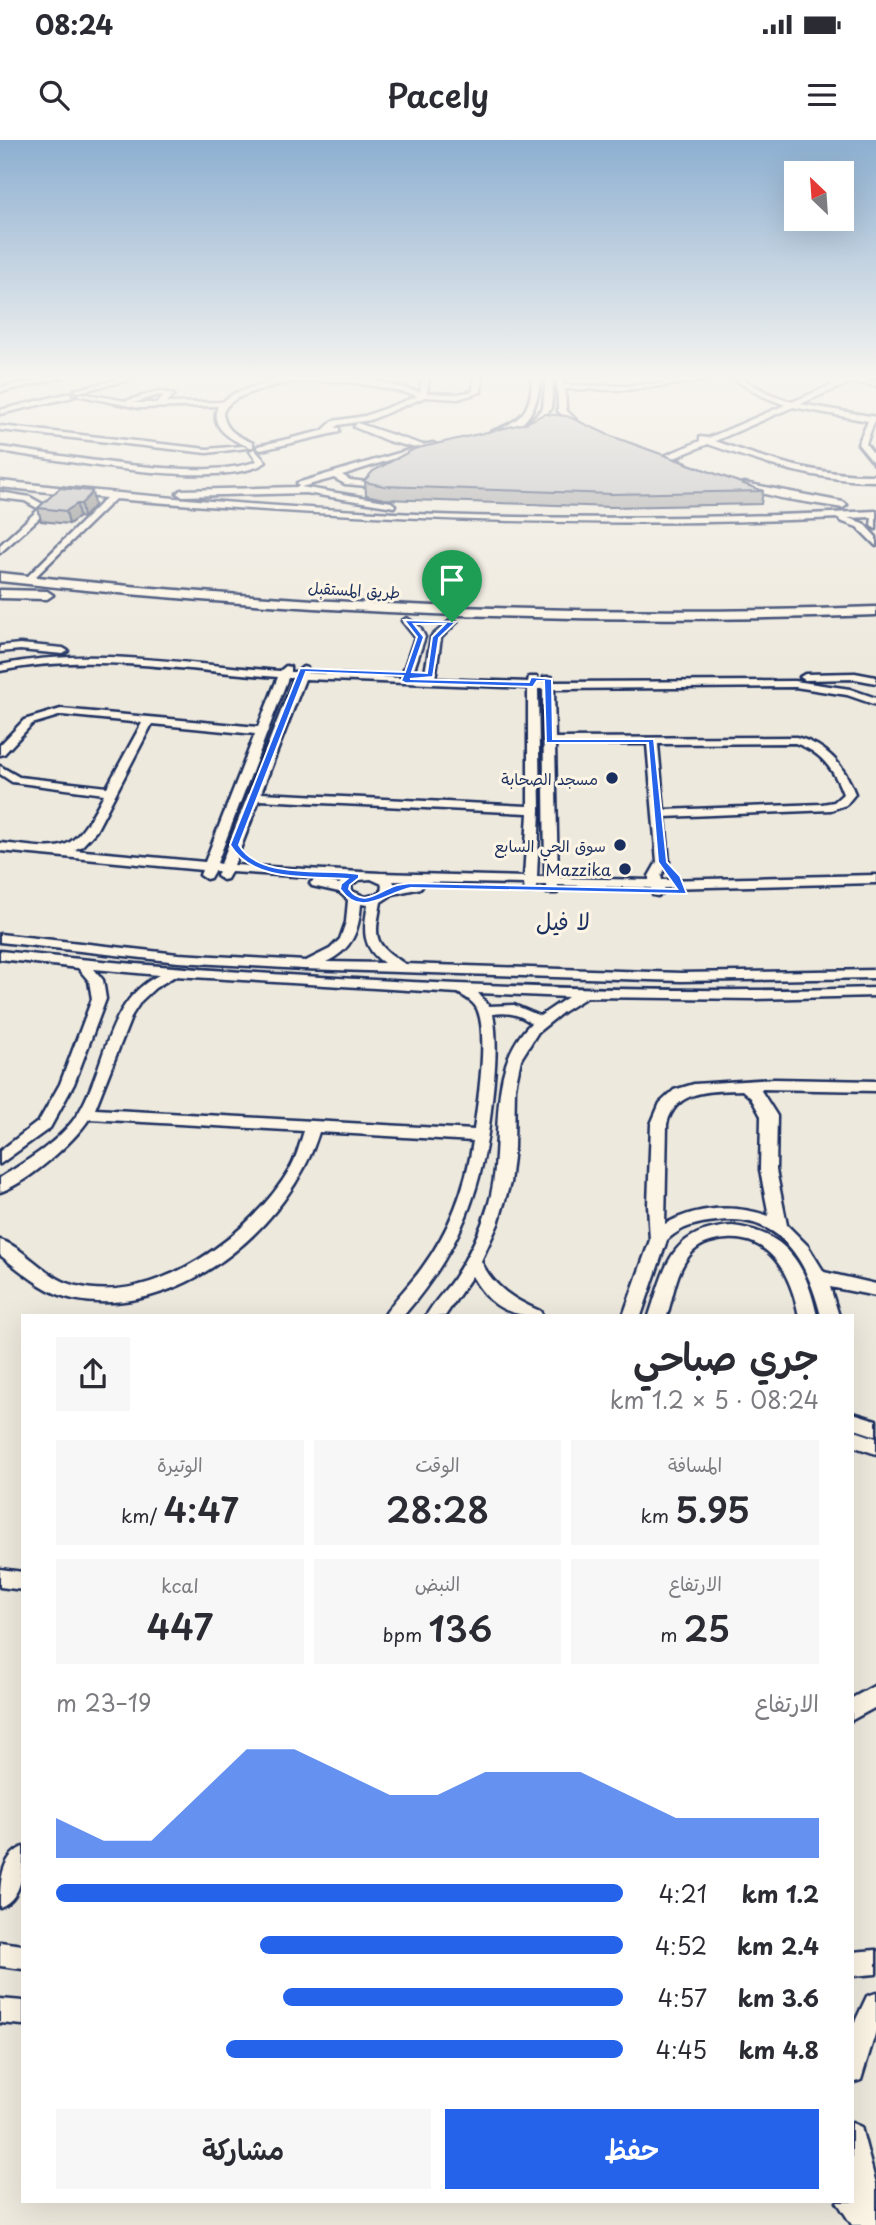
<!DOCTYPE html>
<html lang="ar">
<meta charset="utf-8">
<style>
:root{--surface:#fff;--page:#f7f7f7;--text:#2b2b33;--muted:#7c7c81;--accent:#2563eb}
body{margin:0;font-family:"Playpen Sans","Playpen Sans Arabic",sans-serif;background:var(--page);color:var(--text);direction:rtl;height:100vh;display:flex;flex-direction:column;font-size:26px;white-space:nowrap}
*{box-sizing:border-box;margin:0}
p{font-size:23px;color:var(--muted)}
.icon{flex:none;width:38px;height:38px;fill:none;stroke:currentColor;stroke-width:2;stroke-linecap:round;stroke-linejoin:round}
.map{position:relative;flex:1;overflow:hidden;direction:ltr}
.side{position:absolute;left:21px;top:1174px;width:833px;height:889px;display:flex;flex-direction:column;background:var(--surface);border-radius:0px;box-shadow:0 7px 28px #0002;direction:rtl}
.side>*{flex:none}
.needle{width:46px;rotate:335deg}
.buttons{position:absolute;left:784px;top:21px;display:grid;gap:14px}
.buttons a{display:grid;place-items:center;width:70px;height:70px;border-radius:0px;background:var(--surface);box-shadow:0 7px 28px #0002;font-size:35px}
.pin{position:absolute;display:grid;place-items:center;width:60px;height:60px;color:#fff;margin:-72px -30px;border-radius:50% 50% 50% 0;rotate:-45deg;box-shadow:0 0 7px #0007}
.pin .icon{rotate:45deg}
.round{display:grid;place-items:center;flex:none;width:74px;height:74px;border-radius:0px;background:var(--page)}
.summary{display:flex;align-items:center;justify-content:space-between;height:119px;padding:0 35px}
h1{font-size:38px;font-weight:600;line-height:52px}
.metrics{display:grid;grid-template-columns:repeat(3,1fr);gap:10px;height:119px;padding:7px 35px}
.metrics div{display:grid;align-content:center;border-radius:0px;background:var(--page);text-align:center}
.metrics b{font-size:35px;font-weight:600}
.metrics small{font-size:19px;font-weight:400}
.metrics p{font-size:19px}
.chart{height:196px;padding:14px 35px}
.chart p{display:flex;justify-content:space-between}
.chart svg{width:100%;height:126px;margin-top:7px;fill:var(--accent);opacity:.7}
.action{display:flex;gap:14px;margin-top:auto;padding:14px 35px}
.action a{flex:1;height:80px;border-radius:0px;background:var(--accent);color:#fff;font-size:28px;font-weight:600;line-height:80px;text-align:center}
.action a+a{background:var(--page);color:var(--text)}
ul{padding:0 35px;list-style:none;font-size:23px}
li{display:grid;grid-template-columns:112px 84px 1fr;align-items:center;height:52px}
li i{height:18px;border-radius:9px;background:var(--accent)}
.status{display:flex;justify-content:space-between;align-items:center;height:49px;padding:0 35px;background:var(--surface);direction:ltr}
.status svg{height:19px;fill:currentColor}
header{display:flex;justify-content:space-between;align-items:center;height:91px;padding:0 35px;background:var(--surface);font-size:32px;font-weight:600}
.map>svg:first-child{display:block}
</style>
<div class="status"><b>08:24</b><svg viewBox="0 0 49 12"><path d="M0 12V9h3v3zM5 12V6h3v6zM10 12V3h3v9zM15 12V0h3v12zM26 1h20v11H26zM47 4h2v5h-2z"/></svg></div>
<header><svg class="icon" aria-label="menu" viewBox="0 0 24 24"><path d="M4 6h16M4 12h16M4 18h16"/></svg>Pacely<svg class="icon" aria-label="search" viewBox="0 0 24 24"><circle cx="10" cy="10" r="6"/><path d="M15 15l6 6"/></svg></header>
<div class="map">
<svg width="876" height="2085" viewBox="0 0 876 2085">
<rect width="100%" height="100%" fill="#eee9dd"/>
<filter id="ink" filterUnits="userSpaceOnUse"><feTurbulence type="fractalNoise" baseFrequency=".0143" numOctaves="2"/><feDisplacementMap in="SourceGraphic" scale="14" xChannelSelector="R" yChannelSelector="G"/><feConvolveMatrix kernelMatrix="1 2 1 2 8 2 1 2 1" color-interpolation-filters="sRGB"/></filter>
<g filter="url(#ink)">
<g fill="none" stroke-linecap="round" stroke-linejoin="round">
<defs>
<g id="minor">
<path d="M56 236H69L0 252V248Z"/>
<path d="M133 236H146L78 252 74 250Z"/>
<path d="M324 236 368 239 420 252 422 236H429L427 253 458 254 473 251 474 236H482L481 252 458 259 425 257 370 280 338 285 335 288H339V292L261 310 257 308 258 306 322 291 333 281 365 276 418 256C360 241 305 232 247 254 237 258 227 262 223 273 225 291 238 296 253 303V307H250C233 301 208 288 218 266L139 268 77 255 81 253 126 261 159 251 174 255 166 263 222 262 235 253 272 241ZM159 255 164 256 157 263H133Z"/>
<path d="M532 236H540C540 266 524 296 490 296V292C522 281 532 271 532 236Z"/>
<path d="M546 236H554L551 269 531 290H525V286L543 268Z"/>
<path d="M557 236H563L564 245 625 246 737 236 768 253 792 262 843 240 838 238 842 236 876 242V246L852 242 800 264 876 277 866 304 876 317V326L858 304 868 281 793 267 715 301C769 320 818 336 876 335V341C816 341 764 324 708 304L674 318 686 323V327L664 320V316L700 301V297L708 298 785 265 762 256 732 238 625 250 565 249 566 270 583 287 579 289 558 271Z"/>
<path d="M70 253 73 257 0 274V270Z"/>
<path d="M357 283 423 305 433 303 437 305 342 335 350 340 367 342V346L345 344 334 338 301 347 391 362 395 365 394 367 306 353 181 356 177 353 181 350 299 347 297 343 416 308 388 301 354 287Z"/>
<path d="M0 286 207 309 243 306 247 308 207 313 0 290Z"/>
<path d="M0 307C61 315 204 343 257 321L250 311 254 309 266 322C225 352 54 319 0 311Z"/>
<path d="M0 341C146 357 291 369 437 375 584 380 730 378 876 371V389L871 386 872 377 848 378 863 383 876 397V406L857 387 840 381 839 378C597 389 356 379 115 359L29 443 24 440 106 358 0 347Z"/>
<path d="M744 343 843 362 847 365 843 368 781 358 741 348V344Z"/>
<path d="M0 352 30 357 46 366 47 371 0 413V405L39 369 25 361 0 358Z"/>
<path d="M407 478 420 487 425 497 411 538 424 539 431 497 452 479 457 482 441 498 435 539 528 542 529 537H537L538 542H543L544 537H552L553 542 795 541 850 549 876 558V565L847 555 795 547 554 549 555 598 796 597C827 605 844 625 855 654L846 665 831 670 665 677 669 722 661 736 662 740 876 735V743L664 748V752L658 756 653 755 651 748 558 745 557 753H547L546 745H537L535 752H525L524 744 419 742 423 745 421 748 393 754 381 762C374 800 373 803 405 824L681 833 876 830V838L681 841 303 829 178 822 0 802V794L178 814 306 821 330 809 340 799 346 782 348 760 339 752 312 746 310 743 316 739 339 744 344 739 231 732 227 739 223 740 217 736 219 731H214L210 738 206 739 200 735 202 730 0 711V703C68 710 70 717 104 654L12 642 0 634V626L19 637 107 647 142 583 62 575 32 584 4 614 0 615V605L24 580 61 569 258 587 278 537C185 531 91 512 0 531V525C92 506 187 525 280 531L286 526 290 527V532H297L303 527 307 528V533L401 538 415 497 402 481ZM288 538H294L221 724 217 723ZM305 539 528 548V666L261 653ZM538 549H543L545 737H537L540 670ZM152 584 255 594 205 722 74 710 82 706 96 691ZM795 603C821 612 834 629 843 654L834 662 822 664 664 670 658 604ZM555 604H647L657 722 649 736V740L558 738ZM259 660 528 673 524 737 380 733 234 725ZM371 739 382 744 381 753 366 757 352 751 351 745 359 740ZM393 741 415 742 396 746ZM361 764 368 765C363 790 362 808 384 823L326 822C352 810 359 791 361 764Z"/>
<path d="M20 504 63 508 68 511 63 514 20 510 0 512V506Z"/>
<path d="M855 533 876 537V543L855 539 805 540 800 537 805 534Z"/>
<path d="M0 811C137 826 274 835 411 842 566 849 721 853 876 848V856L754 859 587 857 563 872 538 892 521 919 515 947 514 1008 510 1043 498 1084 481 1121C493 1147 514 1160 540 1171L543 1176C508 1176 490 1167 472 1136L445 1176H426C433 1163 444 1152 452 1141 468 1117 481 1091 489 1063 506 1004 483 930 531 883 519 874 508 872 493 874 498 902 495 932 492 960 484 1048 461 1109 403 1176H384C394 1159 411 1144 422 1128 450 1090 466 1047 473 1001L319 992C290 1087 177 1181 73 1159 45 1153 22 1132 0 1115V1100C24 1107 45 1137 73 1145 153 1169 253 1094 291 1027 297 1016 300 1003 304 991L89 979C74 1002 26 1044 0 1052V1038C28 1020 61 1001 79 972 107 926 105 862 159 835L94 829 103 840 106 859 74 944 50 988 0 1024V1011L39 981 60 944 92 859 89 841 78 828 0 819ZM175 836 458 853C465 857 475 862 478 871 488 897 478 961 474 990L95 969 132 875 141 861 155 848ZM478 853 568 857 540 876 514 865 489 866Z"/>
<path d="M774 939 876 941V951L760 949 777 976 776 1030 787 1085 808 1106 824 1132 876 1144V1156L830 1147 839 1176H821C808 1123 781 1072 717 1081 698 1083 682 1086 667 1100L641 1176H623L650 1100 648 1065 651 984 660 963 674 950 694 944ZM742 950 751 958 761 976 760 1030 769 1076C735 1064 697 1066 665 1084L667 984C676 949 711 951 742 950Z"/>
<path d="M732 1086C787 1092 806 1125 817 1176H799C791 1137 773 1096 727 1099 712 1100 698 1104 689 1116 676 1131 673 1157 667 1176H649C666 1125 670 1090 732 1086Z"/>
<path d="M853 1273 876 1280V1296L852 1288Z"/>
<path d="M852 1290 876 1298V1314L852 1306Z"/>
<path d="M0 1429 23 1432V1450L0 1447Z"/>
<path d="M876 1545V1567L852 1580V1558Z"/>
<path d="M23 1707C23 1729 24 1757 0 1767 0 1745 0 1717 23 1707Z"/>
<path d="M0 1802 23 1805V1829L0 1826Z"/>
<path d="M876 1810V1834L852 1836V1812Z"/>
<path d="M876 1853V1891L861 1940 852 1943V1888L867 1856Z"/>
<path d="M0 1859 23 1861V1885L0 1883Z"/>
<path d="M852 1983 861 1987 876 2044V2085H852L837 2062H852Z"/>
</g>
<g id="major">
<path d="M0 433C290 465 584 478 876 467V475C584 486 290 473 0 441Z"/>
<path d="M0 450 47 451 53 455 47 459 0 458Z"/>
</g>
</defs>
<use href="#minor" stroke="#1b2f5e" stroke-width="5"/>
<use href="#major" stroke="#1b2f5e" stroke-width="5"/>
<use href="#minor" fill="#fcf5e5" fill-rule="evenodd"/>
<use href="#major" fill="#fcf5e5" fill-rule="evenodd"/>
</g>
<g fill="#a0a1a3" stroke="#1b2f5e" stroke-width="2">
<path d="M611 296 763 351 761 364 611 367 384 359 366 355 365 340Z"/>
<path d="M60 348 94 365 92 368 83 378 79 377 69 384 41 381 38 368Z"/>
</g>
<g fill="#828385" stroke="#1b2f5e" stroke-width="2">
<path d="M92 351 94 365 92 368 83 378 81 364Z"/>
<path d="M77 364 79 377 69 384 66 371Z"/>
</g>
<g fill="#babbbe" stroke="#1b2f5e" stroke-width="2">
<path d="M544 274 567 276 611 296 763 351 612 354 384 346 365 342V340L373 331 414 309 526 283Z"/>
<path d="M60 348 92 351 90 355 81 364H77L66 371 38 368Z"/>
</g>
</g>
<linearGradient id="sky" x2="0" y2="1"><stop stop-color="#8cafd1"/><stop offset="0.45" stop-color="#f7f5f0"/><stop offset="1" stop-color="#f7f5f0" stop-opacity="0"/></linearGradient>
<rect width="876" height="528" fill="url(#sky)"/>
<path fill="#2563eb" stroke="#fff" stroke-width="2" fill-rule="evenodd" d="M404 480 456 482 439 498 433 537 410 539 529 542 531 537 552 539 553 599H654L667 722 680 736 687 754 411 748C385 753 361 779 340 749L341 744 347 739C309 736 253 743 230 705L300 528 405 532 417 497ZM414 484H445L432 497 427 533 412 532 424 497ZM306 532 403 536 401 541 405 543 533 547 537 541H544L546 603H648L658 722 677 749 411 743C405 744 399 744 394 746 379 751 363 768 349 749L350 745 359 738V734C324 728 260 740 239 705Z"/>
<g fill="#1b2f5e" stroke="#fcf5e5" stroke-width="2.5">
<circle cx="612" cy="638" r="7"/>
<circle cx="620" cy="705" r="7"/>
<circle cx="625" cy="729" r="7"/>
</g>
<g text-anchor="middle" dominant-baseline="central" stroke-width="6" stroke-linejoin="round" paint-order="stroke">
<g font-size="16" fill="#1b2f5e" stroke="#fcf5e5">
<text transform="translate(354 449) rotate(3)">طريق المستقبل</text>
</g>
<g font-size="16" fill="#1b2f5e" stroke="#fcf5e5" text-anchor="end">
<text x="598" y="638">مسجد الصحابة</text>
<text x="606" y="705">سوق الحي السابع</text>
<text x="611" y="729">Mazzika</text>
</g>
<g font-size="23" fill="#1b2f5e" stroke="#fcf5e5">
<text x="563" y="780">لا فيل</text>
</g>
</g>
</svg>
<div class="buttons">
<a><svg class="needle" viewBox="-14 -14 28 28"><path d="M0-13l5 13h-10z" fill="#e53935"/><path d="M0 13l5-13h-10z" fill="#7c7c81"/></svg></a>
</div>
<div class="pin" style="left:452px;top:482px;background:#1e9e55"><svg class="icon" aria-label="arrive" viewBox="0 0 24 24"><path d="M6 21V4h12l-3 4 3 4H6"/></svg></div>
<section class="side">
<div class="summary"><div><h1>جري صباحي</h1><p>08:24 · 5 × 1.2 km</p></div><a class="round"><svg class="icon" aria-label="share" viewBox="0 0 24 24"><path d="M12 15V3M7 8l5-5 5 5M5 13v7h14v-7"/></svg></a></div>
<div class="metrics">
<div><p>المسافة</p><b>5.95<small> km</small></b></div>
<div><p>الوقت</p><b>28:28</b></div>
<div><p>الوتيرة</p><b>4:47<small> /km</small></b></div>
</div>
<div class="metrics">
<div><p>الارتفاع</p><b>25<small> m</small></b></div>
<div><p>النبض</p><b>136<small> bpm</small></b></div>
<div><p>kcal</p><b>447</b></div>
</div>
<div class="chart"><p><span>الارتفاع</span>19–23 m</p>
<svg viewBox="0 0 160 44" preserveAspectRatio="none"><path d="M0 44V30L10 38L20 38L30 22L40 6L50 6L60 14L70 22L80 22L90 14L100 14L110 14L120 22L130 30L140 30L150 30L160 30V44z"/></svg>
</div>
<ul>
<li><b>1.2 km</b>4:21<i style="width:100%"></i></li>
<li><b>2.4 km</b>4:52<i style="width:64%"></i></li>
<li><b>3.6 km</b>4:57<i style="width:60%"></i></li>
<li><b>4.8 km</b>4:45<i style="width:70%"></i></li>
</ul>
<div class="action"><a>حفظ</a><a>مشاركة</a></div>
</section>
</div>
